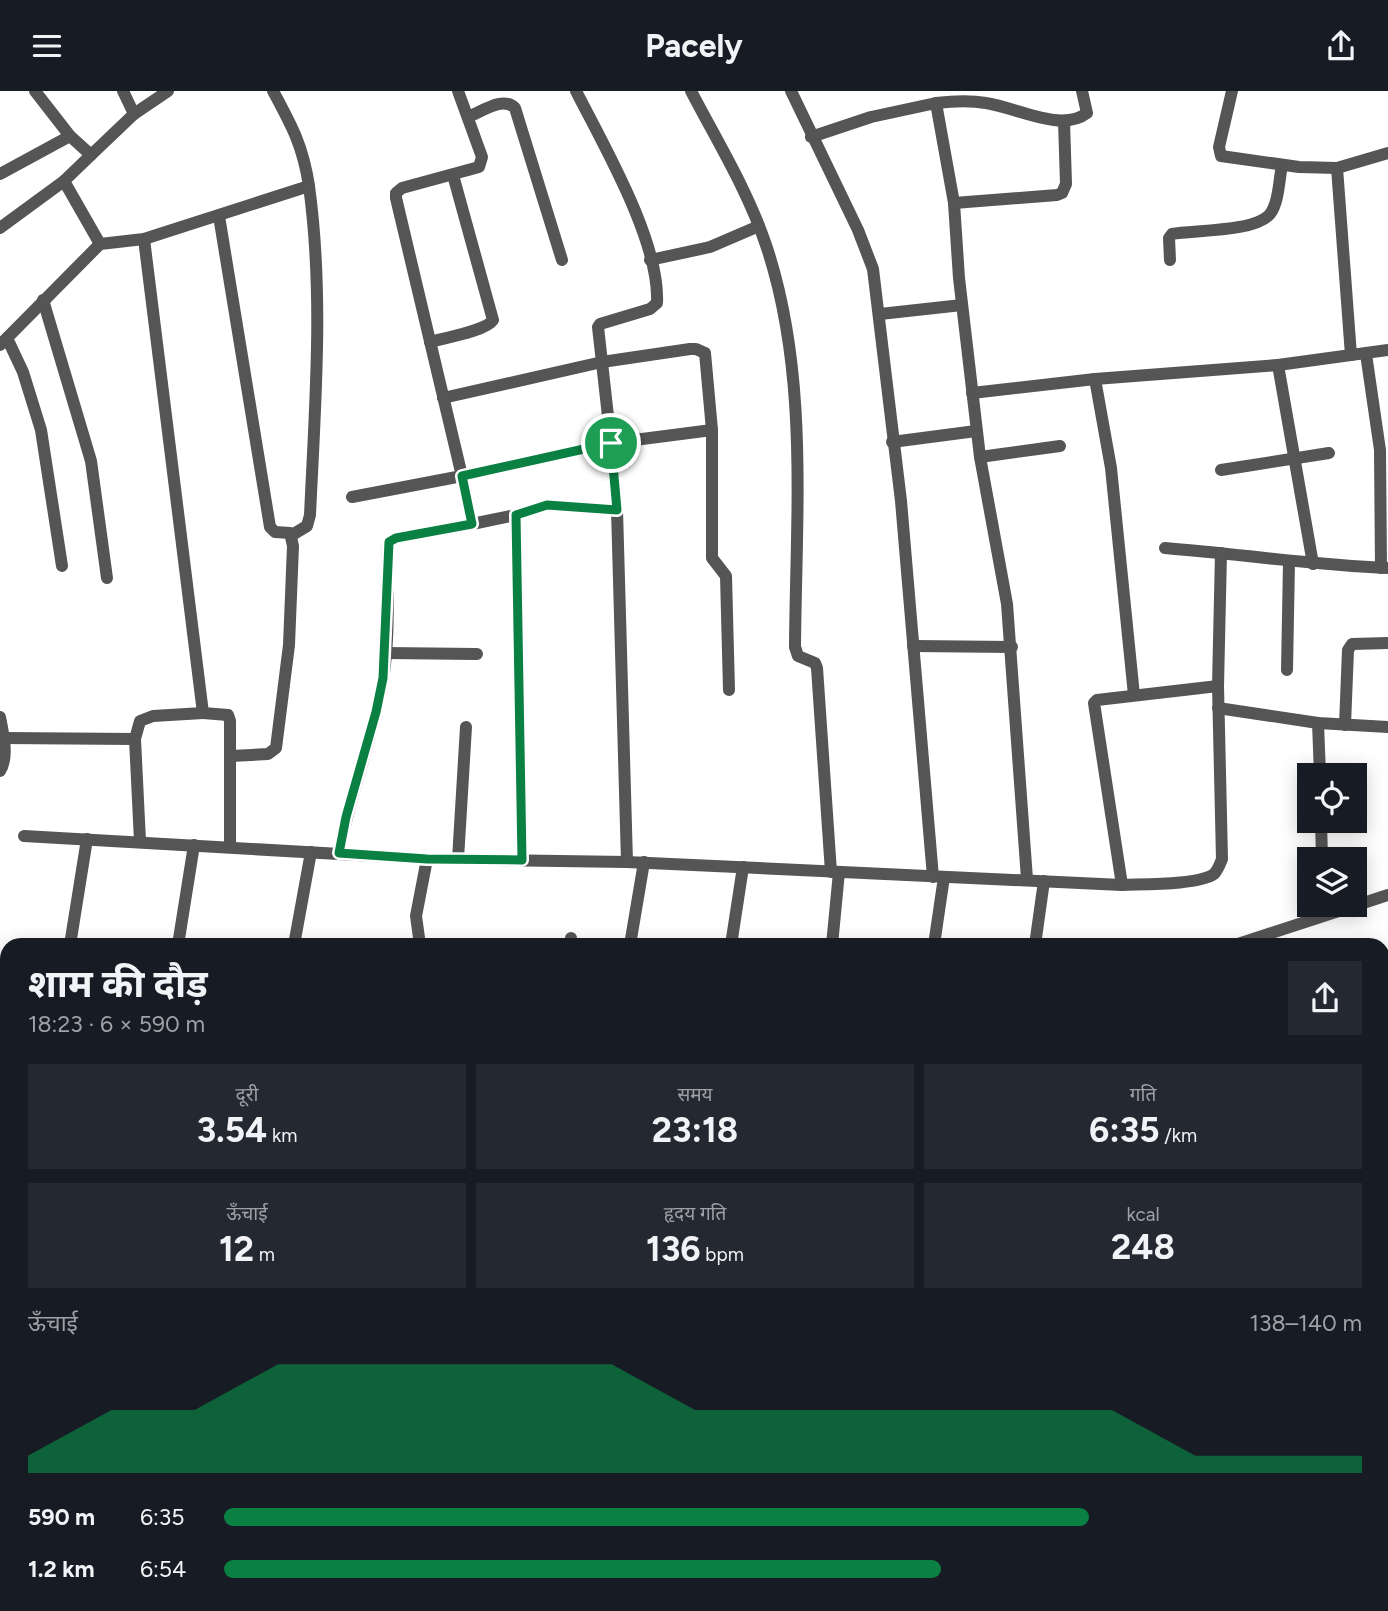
<!DOCTYPE html>
<html lang="hi">
<meta charset="utf-8">
<style>
:root{--surface:#171b24;--page:#242831;--text:#f1f3f6;--muted:#9ea1a6;--accent:#0b8043}
body{margin:0;font-family:Figtree,"Noto Sans Devanagari",sans-serif;background:var(--page);color:var(--text);height:100vh;display:flex;flex-direction:column;font-size:26px;white-space:nowrap}
*{box-sizing:border-box;margin:0}
p{font-size:23px;color:var(--muted)}
.icon{flex:none;width:38px;height:38px;fill:none;stroke:currentColor;stroke-width:2;stroke-linecap:round;stroke-linejoin:round}
.map{position:relative;flex:1;overflow:hidden}
.side{position:absolute;left:0px;top:847px;width:1390px;height:674px;display:flex;flex-direction:column;background:var(--surface);border-radius:21px 21px 0 0;box-shadow:0 4px 18px #0003}
.side>*{flex:none}
.tools{position:absolute;left:1297px;top:672px;display:grid;gap:14px}
.tools a{display:grid;place-items:center;width:70px;height:70px;border-radius:0px;background:var(--surface);box-shadow:0 4px 18px #0003;font-size:35px}
.pin{position:absolute;display:grid;place-items:center;width:60px;height:60px;color:#fff;margin:-30px;border:4px solid #fff;border-radius:50%;box-shadow:0 2px 7px #0007}
.round{display:grid;place-items:center;flex:none;width:74px;height:74px;border-radius:0px;background:var(--page)}
.headline{display:flex;align-items:center;justify-content:space-between;height:119px;padding:0 28px}
h1{font-size:38px;font-weight:700;line-height:52px}
.figures{display:grid;grid-template-columns:repeat(3,1fr);gap:10px;height:119px;padding:7px 28px}
.figures div{display:grid;align-content:center;border-radius:0px;background:var(--page);text-align:center}
.figures b{font-size:35px;font-weight:700}
.figures small{font-size:19px;font-weight:400}
.figures p{font-size:19px}
.chart{height:196px;padding:14px 28px}
.chart p{display:flex;justify-content:space-between}
.chart svg{width:100%;height:126px;margin-top:7px;fill:var(--accent);opacity:.7}
ul{padding:0 28px;list-style:none;font-size:23px}
li{display:grid;grid-template-columns:112px 84px 1fr;align-items:center;height:52px}
li i{height:18px;border-radius:9px;background:var(--accent)}
header{display:flex;justify-content:space-between;align-items:center;height:91px;padding:0 28px;background:var(--surface);font-size:32px;font-weight:700}
.map>svg:first-child{display:block}
</style>
<header><svg class="icon" aria-label="menu" viewBox="0 0 24 24"><path d="M4 6h16M4 12h16M4 18h16"/></svg>Pacely<svg class="icon" aria-label="share" viewBox="0 0 24 24"><path d="M12 15V3M7 8l5-5 5 5M5 13v7h14v-7"/></svg></header>
<div class="map">
<svg width="1388" height="1520" viewBox="0 0 1388 1520">
<rect width="100%" height="100%" fill="#fff"/>
<g fill="none" stroke-linecap="round" stroke-linejoin="round">
<g stroke="#555" stroke-width="12">
<path d="M35 0 70 45 91 64 134 23 168 0"/>
<path d="M123 0 134 23"/>
<path d="M576 0C604 55 660 151 657 212L650 218 600 233 598 236 611 352 462 385 472 433 516 424 547 414 617 419"/>
<path d="M691 0C717 50 748 100 766 154 809 282 796 422 795 556L798 565 815 572 817 577 831 781"/>
<path d="M791 0 858 139 873 178 901 410 933 786"/>
<path d="M1232 0 1219 56 1221 65 1299 76 1337 77"/>
<path d="M936 12C953 10 969 9 986 12 1015 16 1061 42 1087 22L1082 0"/>
<path d="M468 26C483 20 503 5 515 17L562 169"/>
<path d="M811 46 871 26 936 12 954 112 959 187 980 366 1007 513 1027 788"/>
<path d="M91 64 64 90 100 153"/>
<path d="M0 83 70 45"/>
<path d="M954 112 1057 104 1062 102 1066 93 1064 30"/>
<path d="M219 125 270 436 275 441 290 442 293 455 289 554 276 657 268 663 231 665"/>
<path d="M0 137 64 90"/>
<path d="M144 148 203 622 228 624 230 630V756"/>
<path d="M650 169 710 156 759 135"/>
<path d="M1170 169 1169 147 1172 143C1195 139 1255 141 1270 123 1279 111 1279 89 1282 74"/>
<path d="M43 209 91 370 107 487"/>
<path d="M880 223 962 214"/>
<path d="M7 247 23 281 41 339 62 475"/>
<path d="M430 251C444 247 486 240 493 229L453 84"/>
<path d="M0 254 100 153 144 148 309 95C303 55 292 35 273 0"/>
<path d="M1366 263 1380 359 1381 477"/>
<path d="M1351 264 1337 77 1388 62"/>
<path d="M1278 274 1388 259"/>
<path d="M1095 288 1111 377 1134 604"/>
<path d="M972 302 1095 288 1278 274 1313 473"/>
<path d="M443 307 602 271 690 258H696L705 262 712 339V467L726 485 729 599"/>
<path d="M892 351 976 340"/>
<path d="M980 366 1060 355"/>
<path d="M1221 379 1329 362"/>
<path d="M352 406 462 385 396 107V102L402 97 479 76 482 66 458 0"/>
<path d="M516 424 522 769"/>
<path d="M292 444 307 435 310 424C315 314 324 204 309 95"/>
<path d="M1165 457C1239 463 1313 474 1388 477"/>
<path d="M913 555 1012 556"/>
<path d="M385 562 477 563"/>
<path d="M1287 579 1289 471"/>
<path d="M1218 617 1318 632 1388 636"/>
<path d="M0 626C3 642 9 666 0 680"/>
<path d="M1318 632 1320 684"/>
<path d="M1345 634 1348 559 1352 553 1388 552"/>
<path d="M4 647 135 648"/>
<path d="M1321 730 1322 768"/>
<path d="M24 745 427 768 627 771 1122 794C1142 793 1199 794 1214 783 1218 779 1220 773 1222 768L1218 595 1221 462"/>
<path d="M140 750 135 648 140 630 153 625 203 622"/>
<path d="M339 762C350 703 373 647 383 589 390 545 387 498 388 453L396 447 472 433"/>
<path d="M458 768 466 636"/>
<path d="M627 771 617 419 611 352 712 339"/>
<path d="M1122 794 1094 612 1097 609 1218 595"/>
<path d="M70 854 87 748"/>
<path d="M178 854 194 754"/>
<path d="M294 854 311 761"/>
<path d="M420 854 416 825 427 768"/>
<path d="M571 854V847"/>
<path d="M630 854 644 771"/>
<path d="M731 854 743 776"/>
<path d="M832 854 839 781"/>
<path d="M934 854 944 786"/>
<path d="M1035 854 1044 790"/>
<path d="M1235 854 1388 804"/>
<path d="M1382 912 1388 911"/>
<path d="M0 918 7 919"/>
<path d="M0 1013 7 1012"/>
<path d="M1382 1056 1388 1054"/>
<path d="M0 1151 7 1147"/>
<path d="M1382 1154 1388 1152"/>
<path d="M1382 1251 1388 1249"/>
<path d="M0 1265 7 1261"/>
<path d="M1382 1287 1388 1302"/>
<path d="M0 1391 7 1403"/>
<path d="M0 1434 7 1428"/>
<path d="M108 1514 112 1520"/>
<path d="M267 1514 268 1520"/>
<path d="M355 1514 356 1520"/>
<path d="M449 1514V1520"/>
<path d="M573 1514 577 1520"/>
<path d="M667 1514 669 1520"/>
<path d="M779 1514 781 1520"/>
<path d="M894 1514 895 1520"/>
<path d="M1003 1514 1006 1520"/>
<path d="M1116 1514 1118 1520"/>
<path d="M1229 1514 1231 1520"/>
<path d="M1353 1514 1355 1520"/>
</g>
</g>
<g fill="none" stroke-linecap="round" stroke-linejoin="round">
<defs>
<path id="route" d="M611 352 617 419 547 414 516 424 522 769 427 768 339 762 346 726 376 621 383 587 389 451 396 447 472 433 462 385Z"/>
</defs>
<use href="#route" stroke="#fff" stroke-width="14"/>
<use href="#route" stroke="#0b8043" stroke-width="9"/>
</g>
</svg>
<div class="tools">
<a><svg class="icon" aria-label="locate" viewBox="0 0 24 24"><circle cx="12" cy="12" r="6"/><path d="M12 2v4M12 18v4M2 12h4M18 12h4"/></svg></a>
<a><svg class="icon" aria-label="layers" viewBox="0 0 24 24"><path d="M12 4l9 5-9 5-9-5zM3 14l9 5 9-5"/></svg></a>
</div>
<div class="pin" style="left:611px;top:352px;background:#1e9e55"><svg class="icon" aria-label="arrive" viewBox="0 0 24 24"><path d="M6 21V4h12l-3 4 3 4H6"/></svg></div>
<section class="side">
<div class="headline"><div><h1>शाम की दौड़</h1><p>18:23 · 6 × 590 m</p></div><a class="round"><svg class="icon" aria-label="share" viewBox="0 0 24 24"><path d="M12 15V3M7 8l5-5 5 5M5 13v7h14v-7"/></svg></a></div>
<div class="figures">
<div><p>दूरी</p><b>3.54<small> km</small></b></div>
<div><p>समय</p><b>23:18</b></div>
<div><p>गति</p><b>6:35<small> /km</small></b></div>
</div>
<div class="figures">
<div><p>ऊँचाई</p><b>12<small> m</small></b></div>
<div><p>हृदय गति</p><b>136<small> bpm</small></b></div>
<div><p>kcal</p><b>248</b></div>
</div>
<div class="chart"><p><span>ऊँचाई</span>138–140 m</p>
<svg viewBox="0 0 160 44" preserveAspectRatio="none"><path d="M0 44V38L10 22L20 22L30 6L40 6L50 6L60 6L70 6L80 22L90 22L100 22L110 22L120 22L130 22L140 38L150 38L160 38V44z"/></svg>
</div>
<ul>
<li><b>590 m</b>6:35<i style="width:76%"></i></li>
<li><b>1.2 km</b>6:54<i style="width:63%"></i></li>
</ul>
</section>
</div>
